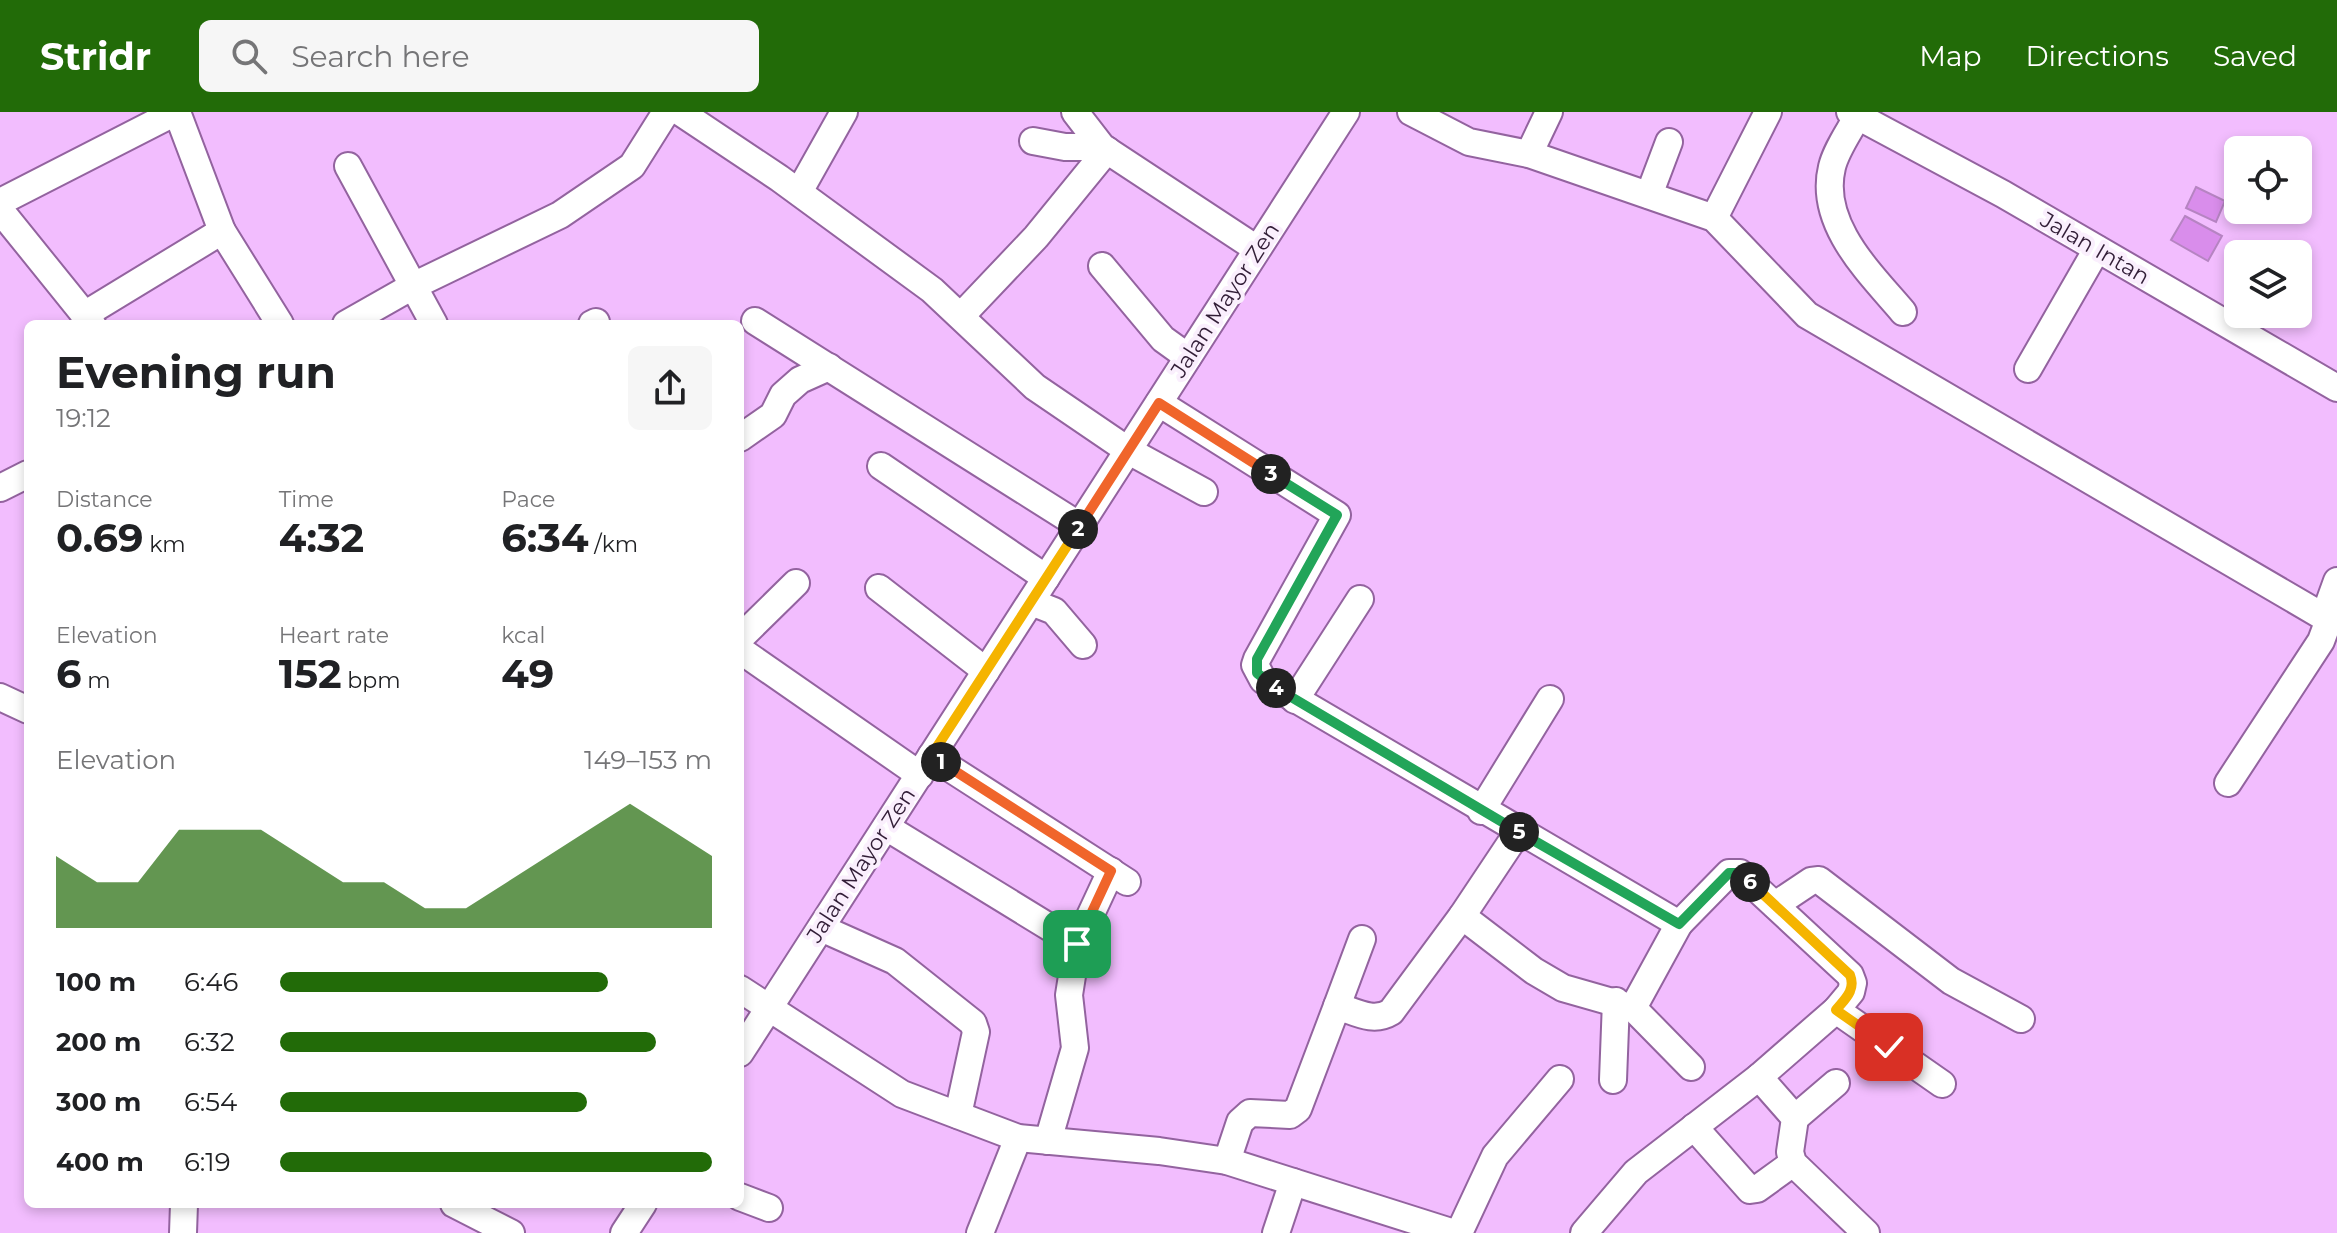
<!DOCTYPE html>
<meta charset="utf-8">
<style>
:root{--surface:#fff;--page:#f6f6f6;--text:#202124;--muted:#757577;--accent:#226b08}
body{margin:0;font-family:Montserrat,sans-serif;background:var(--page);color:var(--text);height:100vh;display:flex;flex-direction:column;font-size:30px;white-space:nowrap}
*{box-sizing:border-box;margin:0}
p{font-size:26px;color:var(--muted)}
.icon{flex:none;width:44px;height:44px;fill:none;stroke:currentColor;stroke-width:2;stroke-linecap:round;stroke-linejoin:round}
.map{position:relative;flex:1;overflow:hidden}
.drawer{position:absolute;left:24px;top:208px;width:720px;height:888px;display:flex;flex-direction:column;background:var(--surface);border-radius:12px;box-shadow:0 4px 12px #0003}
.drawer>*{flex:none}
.buttons{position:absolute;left:2224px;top:24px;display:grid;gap:16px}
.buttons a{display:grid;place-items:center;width:88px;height:88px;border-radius:12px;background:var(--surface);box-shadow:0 4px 12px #0003;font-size:40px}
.pin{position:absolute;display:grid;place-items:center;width:68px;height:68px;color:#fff;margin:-34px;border-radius:16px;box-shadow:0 4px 12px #0006}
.km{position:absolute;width:40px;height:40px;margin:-20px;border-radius:50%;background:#222;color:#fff;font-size:22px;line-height:40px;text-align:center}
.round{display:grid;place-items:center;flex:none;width:84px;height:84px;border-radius:12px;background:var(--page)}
.headline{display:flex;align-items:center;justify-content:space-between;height:136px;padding:0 32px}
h1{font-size:44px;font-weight:700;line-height:60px}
.metrics{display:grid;grid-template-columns:repeat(3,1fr);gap:12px;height:136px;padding:8px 32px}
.metrics div{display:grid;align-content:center}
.metrics b{font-size:40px;font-weight:700}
.metrics small{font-size:22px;font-weight:400}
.metrics p{font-size:22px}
.chart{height:224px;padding:16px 32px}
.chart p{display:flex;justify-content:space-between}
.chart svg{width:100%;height:144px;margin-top:8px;fill:var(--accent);opacity:.7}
ul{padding:0 32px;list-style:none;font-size:26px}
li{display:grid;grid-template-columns:128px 96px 1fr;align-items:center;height:60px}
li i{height:20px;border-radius:10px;background:var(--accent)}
header{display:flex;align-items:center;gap:48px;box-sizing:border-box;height:112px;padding:0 40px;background:var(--accent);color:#fff}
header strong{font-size:38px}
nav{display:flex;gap:44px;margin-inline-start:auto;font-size:28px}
.search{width:560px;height:72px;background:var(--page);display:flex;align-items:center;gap:20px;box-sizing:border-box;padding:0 28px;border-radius:12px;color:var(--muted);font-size:30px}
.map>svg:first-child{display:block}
</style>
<header>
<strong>Stridr</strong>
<div class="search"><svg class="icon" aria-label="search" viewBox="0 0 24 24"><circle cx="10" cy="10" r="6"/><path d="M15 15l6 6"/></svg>Search here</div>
<nav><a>Map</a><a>Directions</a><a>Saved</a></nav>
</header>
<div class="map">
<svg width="2337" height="1121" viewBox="0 0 2337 1121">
<rect width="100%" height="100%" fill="#f2bdfe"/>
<g fill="#d98deb" stroke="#b684c2" stroke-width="2">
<path d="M2196 75 2225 89 2216 110 2186 96Z"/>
<path d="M2185 104 2222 124 2208 149 2171 128Z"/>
</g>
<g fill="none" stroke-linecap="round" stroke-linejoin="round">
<defs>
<g id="minor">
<path d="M680 0 779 66 932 178 1035 275 1129 339 1204 380"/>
<path d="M1075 0 1102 35 1257 137"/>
<path d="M1411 0 1469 30 1529 42 1714 106 1807 203 2324 505 2327 513 2321 529 2228 671"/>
<path d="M1850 0 2003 82 2337 276"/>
<path d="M1857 5C1849 20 1836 38 1832 55 1818 112 1870 161 1903 200"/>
<path d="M1033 29 1065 35H1102"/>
<path d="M1529 42 1549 0"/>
<path d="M348 54 434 212"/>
<path d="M799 80 844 0"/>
<path d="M1649 83 1669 30"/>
<path d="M0 90 176 0"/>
<path d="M0 98 92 212"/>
<path d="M1714 106 1768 0"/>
<path d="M222 119 280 212"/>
<path d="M1102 154 1163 227 1188 245"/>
<path d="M84 203 222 119 177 0"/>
<path d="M961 204 1036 125 1107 38"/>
<path d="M755 209 1080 414"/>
<path d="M346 212 413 174 560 103 632 54 666 0"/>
<path d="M592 212 596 210"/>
<path d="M2028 257 2097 137"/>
<path d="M1159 291 1337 403 1257 547 1255 553 1263 568 1679 812 1729 761H1740L1850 863 1853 871 1851 880 1836 898 1759 965 1636 1060 1584 1121"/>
<path d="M740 326 773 303 783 283 800 268 829 255"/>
<path d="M881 354 1046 466"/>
<path d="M0 376 28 362"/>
<path d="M879 476 986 559"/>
<path d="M1031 490 1054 499 1083 533"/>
<path d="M2324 505 2337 469"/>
<path d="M740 526 796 471"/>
<path d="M740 538 920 663"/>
<path d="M0 585 28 598"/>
<path d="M1295 588 1360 487"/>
<path d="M931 644 1127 770"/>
<path d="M1481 699 1550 587"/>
<path d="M886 715 1077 832 1069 883 1075 936 1048 1029"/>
<path d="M1775 793 1811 769 1819 768 1951 869 2021 907"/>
<path d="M1462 804 1534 859 1563 876 1633 896"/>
<path d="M1679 812 1633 896 1691 955"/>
<path d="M821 816 895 849 973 911 976 920 958 1003"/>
<path d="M1077 832 1111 759"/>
<path d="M740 877 902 982 1018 1026 1159 1039 1227 1049 1454 1121"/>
<path d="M1337 894 1362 827"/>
<path d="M1836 898 1942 972"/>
<path d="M740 941 1346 0"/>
<path d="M1759 965 1795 1006 1790 1040 1793 1051 1866 1121"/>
<path d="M1613 968 1616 889"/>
<path d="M1795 1006 1836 971"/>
<path d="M1694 1015 1750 1078 1757 1077 1793 1051"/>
<path d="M1227 1049 1240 1010 1250 1001 1290 1003 1298 997 1337 894C1356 900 1373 911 1391 900L1462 804 1518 720"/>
<path d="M740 1085 769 1096"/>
<path d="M454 1092 511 1121"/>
<path d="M183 1121 184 1092"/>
<path d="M624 1121 643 1092"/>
<path d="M980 1121 1018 1026"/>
<path d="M1276 1121 1293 1070"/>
<path d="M1459 1121 1495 1044 1560 967"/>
</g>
</defs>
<use href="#minor" stroke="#93639f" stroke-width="30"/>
<use href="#minor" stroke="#fff" stroke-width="26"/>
</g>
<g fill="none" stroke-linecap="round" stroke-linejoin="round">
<defs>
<path id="split-1" d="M941 650 1111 759 1077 832"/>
<path id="split-2" d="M941 650 931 644 1078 417"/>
<path id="split-3" d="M1078 417 1159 291 1271 362"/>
<path id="split-4" d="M1271 362 1337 403 1257 547V561L1276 576"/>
<path id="split-5" d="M1276 576 1519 720"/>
<path id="split-6" d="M1519 720 1679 812 1729 761H1740L1750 770"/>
<path id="split-7" d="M1750 770 1850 863C1856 878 1845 887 1836 898L1889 935"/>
</defs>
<use href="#split-1" stroke="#fff" stroke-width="16"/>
<use href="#split-2" stroke="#fff" stroke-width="16"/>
<use href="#split-3" stroke="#fff" stroke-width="16"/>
<use href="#split-4" stroke="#fff" stroke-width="16"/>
<use href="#split-5" stroke="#fff" stroke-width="16"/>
<use href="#split-6" stroke="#fff" stroke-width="16"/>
<use href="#split-7" stroke="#fff" stroke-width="16"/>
<use href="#split-1" stroke="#f0652b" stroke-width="10"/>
<use href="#split-2" stroke="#f5b400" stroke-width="10"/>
<use href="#split-3" stroke="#f0652b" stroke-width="10"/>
<use href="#split-4" stroke="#22a559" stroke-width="10"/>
<use href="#split-5" stroke="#22a559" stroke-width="10"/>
<use href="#split-6" stroke="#22a559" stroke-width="10"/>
<use href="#split-7" stroke="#f5b400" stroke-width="10"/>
</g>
<g text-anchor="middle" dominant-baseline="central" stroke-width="8" stroke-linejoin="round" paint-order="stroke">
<g font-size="22" fill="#311d36" stroke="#faeffd">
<text transform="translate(2095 136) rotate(30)">Jalan Intan</text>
<text transform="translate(1225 188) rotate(-57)">Jalan Mayor Zen</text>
<text transform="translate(861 753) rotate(-57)">Jalan Mayor Zen</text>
</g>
</g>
</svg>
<div class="buttons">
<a><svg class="icon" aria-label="locate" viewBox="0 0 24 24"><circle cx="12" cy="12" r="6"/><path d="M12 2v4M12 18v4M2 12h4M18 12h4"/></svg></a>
<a><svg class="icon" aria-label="layers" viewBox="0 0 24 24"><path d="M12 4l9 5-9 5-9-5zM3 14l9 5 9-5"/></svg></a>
</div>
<div class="pin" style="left:1077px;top:832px;background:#1e9e55"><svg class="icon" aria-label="arrive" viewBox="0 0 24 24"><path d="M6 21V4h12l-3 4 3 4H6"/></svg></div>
<div class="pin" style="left:1889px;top:935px;background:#d93025"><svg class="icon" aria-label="check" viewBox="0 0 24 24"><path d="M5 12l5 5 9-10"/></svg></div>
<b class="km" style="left:941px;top:650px">1</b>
<b class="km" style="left:1078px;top:417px">2</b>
<b class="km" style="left:1271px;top:362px">3</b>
<b class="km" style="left:1276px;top:576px">4</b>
<b class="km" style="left:1519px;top:720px">5</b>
<b class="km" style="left:1750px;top:770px">6</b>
<section class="drawer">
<div class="headline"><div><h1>Evening run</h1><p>19:12</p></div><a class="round"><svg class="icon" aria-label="share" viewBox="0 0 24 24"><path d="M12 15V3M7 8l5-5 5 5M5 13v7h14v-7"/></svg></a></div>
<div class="metrics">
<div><p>Distance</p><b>0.69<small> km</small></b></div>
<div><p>Time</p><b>4:32</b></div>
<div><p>Pace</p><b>6:34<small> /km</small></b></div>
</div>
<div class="metrics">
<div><p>Elevation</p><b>6<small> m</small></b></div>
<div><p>Heart rate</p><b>152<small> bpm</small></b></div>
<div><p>kcal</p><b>49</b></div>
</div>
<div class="chart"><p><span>Elevation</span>149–153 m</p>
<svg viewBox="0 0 160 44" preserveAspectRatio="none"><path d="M0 44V22L10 30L20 30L30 14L40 14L50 14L60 22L70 30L80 30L90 38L100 38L110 30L120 22L130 14L140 6L150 14L160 22V44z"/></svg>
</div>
<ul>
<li><b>100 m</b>6:46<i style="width:76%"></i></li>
<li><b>200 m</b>6:32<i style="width:87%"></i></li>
<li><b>300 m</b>6:54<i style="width:71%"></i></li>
<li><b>400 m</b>6:19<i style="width:100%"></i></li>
</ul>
</section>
</div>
